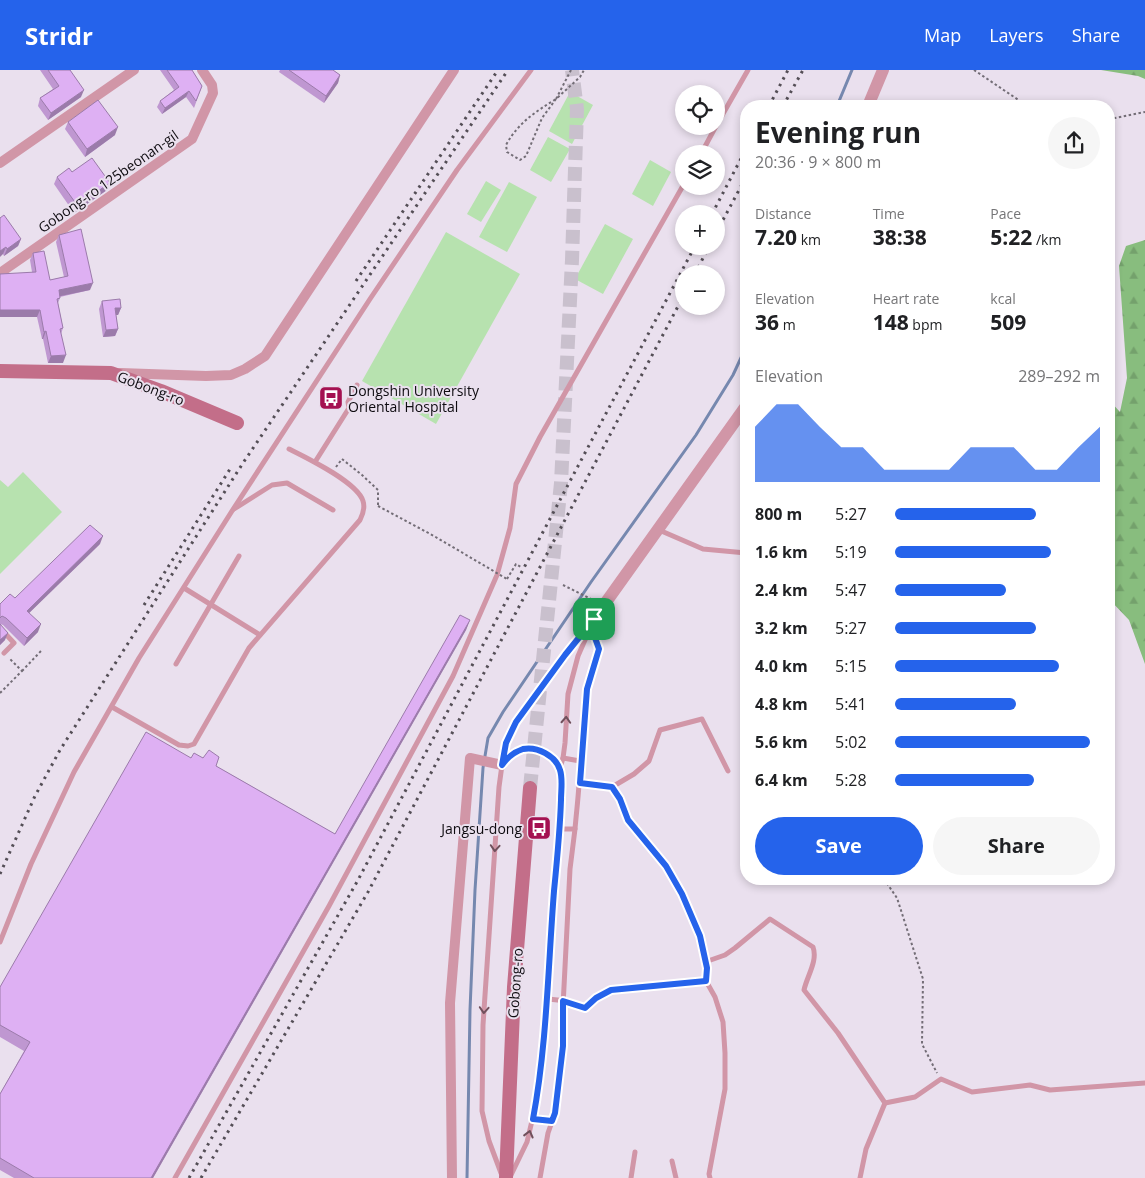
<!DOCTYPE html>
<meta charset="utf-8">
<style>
:root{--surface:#fff;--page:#f6f6f6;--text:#202124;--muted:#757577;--accent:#2563eb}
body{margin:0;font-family:"Open Sans",sans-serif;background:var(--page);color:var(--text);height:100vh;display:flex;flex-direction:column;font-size:19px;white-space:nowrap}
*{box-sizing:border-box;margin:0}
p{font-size:16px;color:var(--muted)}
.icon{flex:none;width:28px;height:28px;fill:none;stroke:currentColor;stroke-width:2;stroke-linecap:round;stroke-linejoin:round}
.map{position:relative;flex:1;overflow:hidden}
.drawer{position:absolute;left:740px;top:30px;width:375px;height:785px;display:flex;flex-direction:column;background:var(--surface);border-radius:20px;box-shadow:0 2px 8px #0003}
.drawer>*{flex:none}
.controls{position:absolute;left:675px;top:15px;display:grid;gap:10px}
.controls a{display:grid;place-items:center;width:50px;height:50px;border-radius:50%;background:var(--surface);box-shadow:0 2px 8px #0003;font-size:25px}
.pin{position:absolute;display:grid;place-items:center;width:42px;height:42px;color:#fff;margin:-21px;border-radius:10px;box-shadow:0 2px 8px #0006}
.round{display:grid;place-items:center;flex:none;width:52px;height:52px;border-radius:26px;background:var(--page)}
.overview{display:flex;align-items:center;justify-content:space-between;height:85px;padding:0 15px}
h1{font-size:28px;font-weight:700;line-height:38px}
.metrics{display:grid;grid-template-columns:repeat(3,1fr);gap:8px;height:85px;padding:5px 15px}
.metrics div{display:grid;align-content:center}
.metrics b{font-size:21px;font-weight:700}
.metrics small{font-size:14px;font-weight:400}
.metrics p{font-size:14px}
.chart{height:140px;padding:10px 15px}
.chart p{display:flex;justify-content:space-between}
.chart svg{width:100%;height:90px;margin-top:5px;fill:var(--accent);opacity:.7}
.primary-button{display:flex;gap:10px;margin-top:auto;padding:10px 15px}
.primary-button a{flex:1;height:58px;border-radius:30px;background:var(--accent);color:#fff;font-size:20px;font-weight:700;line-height:58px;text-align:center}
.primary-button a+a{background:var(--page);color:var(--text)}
ul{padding:0 15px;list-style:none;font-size:16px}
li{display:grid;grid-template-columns:80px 60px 1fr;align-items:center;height:38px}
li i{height:12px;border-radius:6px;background:var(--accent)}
header{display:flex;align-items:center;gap:30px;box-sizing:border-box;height:70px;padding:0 25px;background:var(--accent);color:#fff}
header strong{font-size:24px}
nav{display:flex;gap:28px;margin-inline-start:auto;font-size:18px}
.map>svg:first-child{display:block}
</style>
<header>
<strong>Stridr</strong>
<nav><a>Map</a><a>Layers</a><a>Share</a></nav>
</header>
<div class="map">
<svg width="1145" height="1108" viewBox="0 0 1145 1108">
<defs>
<pattern id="forest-firs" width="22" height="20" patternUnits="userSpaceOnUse" patternTransform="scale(1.25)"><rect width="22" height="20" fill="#88bd7e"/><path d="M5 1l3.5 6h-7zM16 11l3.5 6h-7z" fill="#74a16c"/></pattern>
</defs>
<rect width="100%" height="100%" fill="#eae0ee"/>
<g fill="url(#forest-firs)">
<path d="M1101 0H1145V9L1138 6Z"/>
<path d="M1145 170V594L1129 550 1109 529V330L1120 342 1127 308 1119 196 1126 176Z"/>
</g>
<g fill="#b7e2af">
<path d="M570 22 593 35 572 74 549 61Z"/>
<path d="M548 67 570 79 551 112 530 100Z"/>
<path d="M650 90 671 102 653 136 632 124Z"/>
<path d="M486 111 501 120 481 152 467 144Z"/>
<path d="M509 112 537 127 507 182 479 167Z"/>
<path d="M605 154 633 169 603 224 575 209Z"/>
<path d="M446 162 520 204 436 354 362 311Z"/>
<path d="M23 402 62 442 0 504V410L8 417Z"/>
</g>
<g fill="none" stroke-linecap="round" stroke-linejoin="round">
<g stroke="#7688af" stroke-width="3">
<path d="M837 36 852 0"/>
<path d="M467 1108 470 940 475 820 483 698 488 668 503 642 591 512 696 365 733 305 746 277"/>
</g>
<path stroke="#c9c0cd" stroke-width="14" stroke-dasharray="14 7" stroke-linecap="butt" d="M530 718 561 413 572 190 577 39 572 0"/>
<g stroke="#736d76" stroke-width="2" stroke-dasharray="2.5 2.5" stroke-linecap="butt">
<path d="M571 0 556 29 580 7 584 0"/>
<path d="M974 0 1020 31 1047 36"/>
<path d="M556 29 542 48 526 86 520 90 507 82 506 75C518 53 535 42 556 29Z"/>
<path d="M1109 47 1115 48 1145 42"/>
<path d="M336 397 342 389 362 405 378 420V436"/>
<path d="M507 509 516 494 521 497"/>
<path d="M563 515 593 530"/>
<path d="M22 601 41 581"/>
<path d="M0 623 22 601 9 588"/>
<path d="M884 809 897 828 923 909 922 974 937 1003"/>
</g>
<g stroke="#d196a7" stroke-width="5">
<path d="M716 56 748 0"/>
<path d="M701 84 716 56"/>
<path d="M315 392 349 338 348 332 357 315"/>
<path d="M234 439 272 415 287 413 333 440"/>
<path d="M659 460 703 479 746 483"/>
<path d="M184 518 260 565"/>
<path d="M0 558 14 573 4 583"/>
<path d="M176 594 239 486"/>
<path d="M112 637 179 675 188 676 194 674 249 578 360 450C363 444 365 437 363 431 357 412 307 388 289 379"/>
<path d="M580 691 587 619 599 579 594 565V552"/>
<path d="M503 694C522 671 543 676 560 698"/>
<path d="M580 713 612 717 634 704 649 691 660 660 702 649 728 701"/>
<path d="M612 717 620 729 628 751 666 796 682 824 700 867 707 898 706 911 715 927 723 952 725 983V1019L709 1104 710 1108"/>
<path d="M560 759H575C577 736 580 714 580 691L563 688"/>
<path d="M0 872 31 794 74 702 139 588 232 441 370 229 457 100 531 0"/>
<path d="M705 892 725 885 735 878 770 849 813 877C818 891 807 906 804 920L838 963 885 1033 866 1079 860 1108"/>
<path d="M548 929 567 931 585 938 595 928 611 920 706 911"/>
<path d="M885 1033 915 1027 941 1009 972 1022 1030 1015 1050 1020 1145 1013"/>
<path d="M533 1049 552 1051"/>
<path d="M672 1091 676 1108"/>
<path d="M501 1103 489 1071 482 1041 483 955 499 717 505 673 516 653 529 635 594 550"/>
<path d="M510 1107 527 1072 535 1038 543 984 548 929 560 759 561 709 560 698 563 688 565 673 568 624 578 586 592 554"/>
<path d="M175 1108 329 836 453 606 497 505 510 458 516 414 540 367 684 114"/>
<path d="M540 1108 548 1063 555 1043 563 975 562 956 570 799 575 759"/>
<path d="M631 1108 635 1082"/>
</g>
<g stroke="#d196a7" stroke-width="10">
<path d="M0 93 134 0"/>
<path d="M0 203 192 69 213 23 212 15 202 0"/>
<path d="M120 303 206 306 231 305 245 299 265 286 454 0"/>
<path d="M452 1108 450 933 470 688 502 695"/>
</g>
<g stroke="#d196a7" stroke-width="12">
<path d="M868 36 883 0"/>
<path d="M594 549 746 336"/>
</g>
<g stroke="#c36e89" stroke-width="14">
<path d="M0 301 111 303 161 321 237 353"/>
<path d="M506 1108 514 917 530 718"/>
</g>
<g stroke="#544e56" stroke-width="3" stroke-dasharray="2.5 5" stroke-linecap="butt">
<path d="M769 36 788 0"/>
<path d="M783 36 803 0"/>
<path d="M712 144 746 79"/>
<path d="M716 163 746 107"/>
<path d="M695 204 709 176"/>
<path d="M356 211 498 0"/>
<path d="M144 535 232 396"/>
<path d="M0 804 35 726 60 680 243 393 508 0"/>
<path d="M189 1108 358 810 695 176"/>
<path d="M201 1108 368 822 684 225"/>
</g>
<path stroke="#736d76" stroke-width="2" stroke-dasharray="2.5 2.5" stroke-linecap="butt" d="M378 436 434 466 507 509"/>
</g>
<g fill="#bf97d1">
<path d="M40 0H70L81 27 48 50 38 36 40 28 53 19Z"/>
<path d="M160 0H192L202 16 194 38 186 27 162 44 157 37 160 31 174 20Z"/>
<path d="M280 0H333L340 5 338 13 324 33 279 2Z"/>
<path d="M68 52 115 65 85 87 65 59Z"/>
<path d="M72 102 110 113 107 120 74 143 54 114 57 107Z"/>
<path d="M0 148 21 169 18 176 4 186 3 184Z"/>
<path d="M59 165 90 220 60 227V228L58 233 63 258 61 264 63 293H48L43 269H42L37 247 32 202 30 190 33 183 50 210 64 207 56 172Z"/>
<path d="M102 231 121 238 118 245H116L118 259 115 266 103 267 99 239Z"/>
<path d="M100 474 29 543 38 562 24 576 3 555 0 554 5 570 0 575V534L15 528Z"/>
<path d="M470 550 466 560 153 1108H14L0 1100V1024L24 981 0 967V917L191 688 219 687 216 696 335 764Z"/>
</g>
<g fill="#9b7baa">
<path d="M340 5 338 13 324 33 326 26Z"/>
<path d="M84 20 81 27 48 50 51 43Z"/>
<path d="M189 21 186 27 162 44 165 38Z"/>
<path d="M118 57 115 65 85 87 87 79Z"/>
<path d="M110 113 107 120 74 143 77 135Z"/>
<path d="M21 169 18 176 4 186 7 179Z"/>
<path d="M6 177 3 184 0 187V181Z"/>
<path d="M93 213 90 220 56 227 59 220Z"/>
<path d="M115 238H121L118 245H112Z"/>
<path d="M0 240H40L37 247H0Z"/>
<path d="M118 259 115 266 103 267 106 260Z"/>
<path d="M46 261 43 269H42L44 262Z"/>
<path d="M66 285 63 293H48L51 286Z"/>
<path d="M103 466 100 474 24 548 27 541Z"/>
<path d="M470 550 466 560 153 1108H151Z"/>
<path d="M41 554 38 562 24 576 27 568Z"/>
<path d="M8 563 5 570 0 575V570Z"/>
</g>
<g fill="#deb0f3" stroke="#9b7baa">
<path d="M48 0H70L84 20 51 43 40 28 59 16Z"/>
<path d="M167 0H192L202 16 196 31 189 21 165 38 160 31 179 17Z"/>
<path d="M289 0H333L340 5 326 26Z"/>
<path d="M98 30 118 57 87 79 68 52Z"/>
<path d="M92 88 110 113 77 135 57 107 69 98 72 102Z"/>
<path d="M4 145 21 169 7 179 6 177 0 181V148Z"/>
<path d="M81 159 93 213 59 220 60 228 57 229 63 258 60 259 66 285 51 286 46 261 44 262 40 240H0V204L36 202 33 183 44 181 50 210 68 206 59 165Z"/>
<path d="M120 229 121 238H115L118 259 106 260 102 231Z"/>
<path d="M90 455 103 466 27 541 41 554 27 568 6 548 2 546 0 548V534L10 524 15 528Z"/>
<path d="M460 545 470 550 151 1108H34L0 1088V1024L30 972 0 955V917L146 662 191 688 194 683 203 688 209 680 219 687 216 696 335 764Z"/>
<path d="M0 554 8 563 0 570Z"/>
</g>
<defs><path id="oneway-chevron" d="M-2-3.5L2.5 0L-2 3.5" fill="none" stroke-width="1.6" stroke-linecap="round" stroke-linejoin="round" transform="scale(1.25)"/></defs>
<g stroke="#70505c">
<use href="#oneway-chevron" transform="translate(566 650) rotate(-87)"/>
<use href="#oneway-chevron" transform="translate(495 778) rotate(94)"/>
<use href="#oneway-chevron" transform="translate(484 940) rotate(94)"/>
<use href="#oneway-chevron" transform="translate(529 1064) rotate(-76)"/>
</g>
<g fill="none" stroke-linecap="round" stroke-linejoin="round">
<defs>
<path id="route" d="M594 549V565L599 579 587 619 580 713 612 717 620 729 628 750 666 796 682 824 700 866 707 898 706 911 611 920 596 928 585 938 563 931V976L555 1043 552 1051 533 1049C547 974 548 897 554 821 557 791 560 761 561 730 561 720 563 709 560 700 556 686 537 676 523 679 514 682 507 688 502 695L506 673 516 652 565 585Z"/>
</defs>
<use href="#route" stroke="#fff" stroke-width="10"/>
<use href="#route" stroke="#2563eb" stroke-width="6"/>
</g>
<defs>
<symbol id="bus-square" viewBox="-11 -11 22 22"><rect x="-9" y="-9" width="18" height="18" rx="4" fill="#a41151" stroke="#eae0ee"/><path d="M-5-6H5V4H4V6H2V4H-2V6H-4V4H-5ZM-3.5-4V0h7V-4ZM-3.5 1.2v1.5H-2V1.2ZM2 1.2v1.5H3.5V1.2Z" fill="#fff"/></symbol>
</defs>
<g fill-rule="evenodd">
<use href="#bus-square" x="317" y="314" width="28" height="28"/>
<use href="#bus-square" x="525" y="744" width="28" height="28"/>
</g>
<g text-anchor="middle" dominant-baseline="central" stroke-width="4" stroke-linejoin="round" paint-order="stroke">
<g font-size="14" fill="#0e0b10" stroke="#eae0ee">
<text transform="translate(108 111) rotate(-35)">Gobong-ro 125beonan-gil</text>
<text transform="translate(151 318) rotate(21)">Gobong-ro</text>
<text transform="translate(515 913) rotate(-86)">Gobong-ro</text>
</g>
<g font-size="14" fill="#0e0b10" stroke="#eae0ee" text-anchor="start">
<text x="348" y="320">Dongshin University<tspan x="348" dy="16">Oriental Hospital</tspan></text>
<text x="522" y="758" text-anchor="end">Jangsu-dong</text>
</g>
</g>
</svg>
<div class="controls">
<a><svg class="icon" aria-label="locate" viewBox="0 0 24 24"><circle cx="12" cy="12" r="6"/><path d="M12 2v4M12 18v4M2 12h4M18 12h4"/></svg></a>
<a><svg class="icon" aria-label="layers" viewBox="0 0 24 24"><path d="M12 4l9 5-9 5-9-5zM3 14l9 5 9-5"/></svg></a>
<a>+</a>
<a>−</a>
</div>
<div class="pin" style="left:594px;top:549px;background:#1e9e55"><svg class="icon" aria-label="arrive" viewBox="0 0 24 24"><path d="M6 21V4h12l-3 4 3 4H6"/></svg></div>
<section class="drawer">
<div class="overview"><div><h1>Evening run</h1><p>20:36 · 9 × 800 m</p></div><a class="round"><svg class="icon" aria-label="share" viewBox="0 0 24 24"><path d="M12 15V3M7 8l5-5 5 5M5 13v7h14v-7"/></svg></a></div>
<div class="metrics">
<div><p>Distance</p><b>7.20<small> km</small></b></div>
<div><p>Time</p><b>38:38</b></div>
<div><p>Pace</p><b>5:22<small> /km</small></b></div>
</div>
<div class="metrics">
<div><p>Elevation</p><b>36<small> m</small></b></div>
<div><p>Heart rate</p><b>148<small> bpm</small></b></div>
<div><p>kcal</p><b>509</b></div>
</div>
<div class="chart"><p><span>Elevation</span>289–292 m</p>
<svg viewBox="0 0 160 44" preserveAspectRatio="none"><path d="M0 44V17L10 6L20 6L30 17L40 27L50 27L60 38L70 38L80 38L90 38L100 27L110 27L120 27L130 38L140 38L150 27L160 17V44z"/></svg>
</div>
<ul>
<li><b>800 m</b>5:27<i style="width:69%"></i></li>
<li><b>1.6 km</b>5:19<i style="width:76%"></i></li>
<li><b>2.4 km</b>5:47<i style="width:54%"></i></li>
<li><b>3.2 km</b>5:27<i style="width:69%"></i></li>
<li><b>4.0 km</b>5:15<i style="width:80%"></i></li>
<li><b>4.8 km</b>5:41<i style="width:59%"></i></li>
<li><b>5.6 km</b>5:02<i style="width:95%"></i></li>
<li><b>6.4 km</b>5:28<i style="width:68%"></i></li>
</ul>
<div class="primary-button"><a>Save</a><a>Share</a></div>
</section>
</div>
